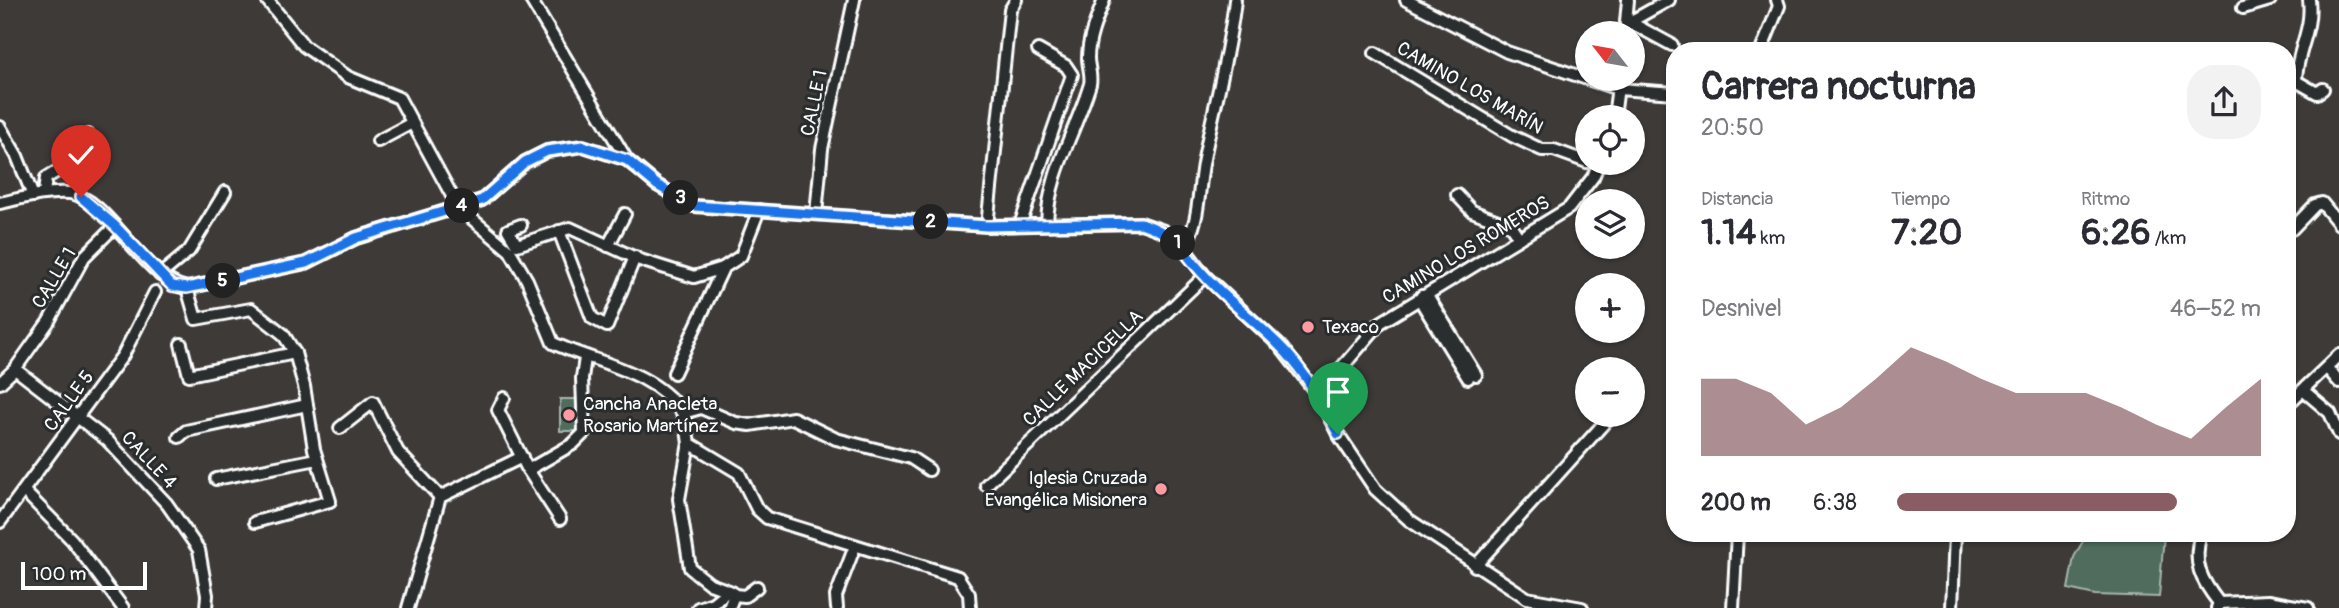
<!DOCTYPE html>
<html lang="es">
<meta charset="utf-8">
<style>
:root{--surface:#fff;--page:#f2f2f3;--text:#2b2b33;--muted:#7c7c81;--accent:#8a5d65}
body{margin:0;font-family:Pangolin,sans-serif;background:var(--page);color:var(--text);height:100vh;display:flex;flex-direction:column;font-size:26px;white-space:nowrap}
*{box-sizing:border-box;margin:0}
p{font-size:23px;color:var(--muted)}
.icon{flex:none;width:38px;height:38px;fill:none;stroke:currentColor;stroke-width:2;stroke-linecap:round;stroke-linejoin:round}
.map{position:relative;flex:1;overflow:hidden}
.side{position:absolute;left:1666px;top:42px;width:630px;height:500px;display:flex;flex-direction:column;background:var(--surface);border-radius:28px;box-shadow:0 2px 5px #0004}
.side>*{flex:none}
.needle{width:46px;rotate:301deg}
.fabs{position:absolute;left:1575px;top:21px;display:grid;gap:14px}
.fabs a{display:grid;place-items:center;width:70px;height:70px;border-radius:50%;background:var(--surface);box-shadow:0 2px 5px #0004;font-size:35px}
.scale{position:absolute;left:21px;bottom:18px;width:126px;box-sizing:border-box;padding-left:7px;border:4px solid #fff;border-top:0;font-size:19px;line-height:24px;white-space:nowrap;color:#fff;-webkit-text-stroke:5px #2a2d2e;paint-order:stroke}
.pin{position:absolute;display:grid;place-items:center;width:60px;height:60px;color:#fff;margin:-72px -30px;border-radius:50% 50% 50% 0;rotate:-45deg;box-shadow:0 0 7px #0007}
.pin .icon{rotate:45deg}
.km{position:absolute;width:35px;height:35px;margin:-18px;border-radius:50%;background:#222;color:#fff;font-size:19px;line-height:35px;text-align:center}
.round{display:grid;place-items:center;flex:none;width:74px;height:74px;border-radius:28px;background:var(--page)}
.overview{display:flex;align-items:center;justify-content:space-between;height:119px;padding:0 35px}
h1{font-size:38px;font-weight:800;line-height:52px}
.metrics{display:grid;grid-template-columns:repeat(3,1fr);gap:10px;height:119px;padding:7px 35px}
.metrics div{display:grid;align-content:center}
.metrics b{font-size:35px;font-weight:800}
.metrics small{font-size:19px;font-weight:400}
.metrics p{font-size:19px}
.chart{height:196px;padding:14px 35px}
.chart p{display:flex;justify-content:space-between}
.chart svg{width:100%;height:126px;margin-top:7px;fill:var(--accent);opacity:.7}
ul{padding:0 35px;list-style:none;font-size:23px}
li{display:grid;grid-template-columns:112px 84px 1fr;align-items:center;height:52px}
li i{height:18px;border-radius:9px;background:var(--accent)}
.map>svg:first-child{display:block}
</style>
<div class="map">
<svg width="2339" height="608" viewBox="0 0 2339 608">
<rect width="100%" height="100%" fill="#3d3a38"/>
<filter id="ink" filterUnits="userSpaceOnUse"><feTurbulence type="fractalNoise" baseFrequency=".0143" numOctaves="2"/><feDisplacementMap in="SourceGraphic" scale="14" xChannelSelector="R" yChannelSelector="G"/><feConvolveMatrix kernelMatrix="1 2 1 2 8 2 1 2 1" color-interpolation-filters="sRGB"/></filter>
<g filter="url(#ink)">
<g fill="#506c5b" stroke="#a8b6ad" stroke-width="2">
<rect x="560" y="399" width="18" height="32"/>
<path d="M2087 534H2164L2159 597 2095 595 2068 589 2074 557Z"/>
</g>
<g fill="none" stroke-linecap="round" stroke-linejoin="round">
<defs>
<g id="minor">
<path d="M267 0 304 46 348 77 399 98 458 207 510 251 527 280 553 343C595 363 653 370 681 411 687 419 687 433 689 443L739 473 757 509 767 518 958 577 969 594 970 608"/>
<path d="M531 0 627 160"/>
<path d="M1406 0 1507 52 1587 79"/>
<path d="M2309 0C2313 30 2296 52 2296 81L2317 93 2323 89"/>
<path d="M2243 8 2270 0"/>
<path d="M1626 24 1635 25 1672 45"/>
<path d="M1626 24 1669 0"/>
<path d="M1625 33 1628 0"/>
<path d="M1761 51 1779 6 1777 0"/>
<path d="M1375 53 1512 136 1542 150H1554L1587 162"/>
<path d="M1587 79 1618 89 1675 93"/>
<path d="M1614 117 1619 79"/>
<path d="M0 127 17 156 33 196"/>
<path d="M378 141 412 123"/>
<path d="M44 193 46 178 89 152 93 145 88 135"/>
<path d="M1457 195 1472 211 1511 226 1519 238"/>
<path d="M0 203C23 198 46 191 70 193 108 198 145 281 187 288L306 263 356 238 482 200 525 162 547 151 583 146 627 160 657 185 694 206 987 226 1141 223 1164 231 1183 247 1205 276 1280 346 1318 395 1338 434 1375 489 1409 520 1527 598 1582 608"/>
<path d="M816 214 822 149 854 0"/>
<path d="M1047 224C1048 174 1076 131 1090 84 1092 76 1088 66 1088 58 1088 38 1097 18 1104 0"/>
<path d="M521 225 508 230 517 245 570 228 640 260 694 277 723 268"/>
<path d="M1020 225 1072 75 1066 66 1038 50"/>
<path d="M987 226 1010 10 1016 0"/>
<path d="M2292 229 2315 205 2322 203 2339 224"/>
<path d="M559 231 592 318 607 326 635 257"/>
<path d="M608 246 625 214"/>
<path d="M1183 247C1200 225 1198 192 1203 164 1213 109 1229 56 1235 0"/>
<path d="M160 275 189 251 225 192"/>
<path d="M187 288 196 319 251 309 283 334 295 353 304 386 314 449 330 501 255 522"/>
<path d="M1422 296 1430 300 1476 375"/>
<path d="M1422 296 1423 305 1468 378"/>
<path d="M181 344 189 375 295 353"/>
<path d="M2327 368 2339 382"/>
<path d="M15 369 107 440 167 504 199 550 207 595 206 608"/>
<path d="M674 373 723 268 741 256 759 210"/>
<path d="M0 383 15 369 49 321 84 257 115 226"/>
<path d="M2304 391 2330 413 2339 434"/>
<path d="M1318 395 1380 323 1569 208 1593 177 1599 163"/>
<path d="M504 398 498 410 528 470 560 519"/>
<path d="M2287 405 2339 355"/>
<path d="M683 413 701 408 736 423 750 425 793 418 836 439 911 458 929 470"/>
<path d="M340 428 373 402 398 452 440 497"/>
<path d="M179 437 186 431 307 405"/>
<path d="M689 443 679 499 690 568 710 584 732 592 734 595 729 608"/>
<path d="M528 470 573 444 584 433 582 378 585 358"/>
<path d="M216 479 317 459"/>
<path d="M986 485 1205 276"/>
<path d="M25 492 72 540 123 608"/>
<path d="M0 522 123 355 155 292"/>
<path d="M2201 534C2192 563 2201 580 2219 603L2217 608"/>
<path d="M1475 566 1607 420"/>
<path d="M734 595 745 596 757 587"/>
<path d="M2219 603 2268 601 2308 608"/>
<path d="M408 608 440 497 522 457"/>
<path d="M698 608 713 603 728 591"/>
<path d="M837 608 836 596 855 546"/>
<path d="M1733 608 1737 534"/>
<path d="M1952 608 1955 534"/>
</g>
</defs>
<use href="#minor" stroke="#fff" stroke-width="16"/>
<use href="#minor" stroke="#2a2d2e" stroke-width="10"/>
</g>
</g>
<g fill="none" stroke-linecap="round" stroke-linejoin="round" filter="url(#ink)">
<defs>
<path id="route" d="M81 197 115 226 172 286 187 288 306 263 356 238 482 200 525 162 547 151 583 146 627 160 657 185 694 206 987 226 1141 223C1183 238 1179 249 1206 277 1228 301 1255 321 1278 344 1304 369 1322 402 1338 434"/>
</defs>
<use href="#route" stroke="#fff" stroke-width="14"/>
<use href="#route" stroke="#1a73e8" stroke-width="9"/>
</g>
<g fill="#ff9aa2" stroke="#2a2d2e" stroke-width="2.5">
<circle cx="1308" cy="327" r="7"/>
<circle cx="569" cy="415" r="7"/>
<circle cx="1161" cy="489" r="7"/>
</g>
<g text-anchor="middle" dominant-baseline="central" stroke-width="6" stroke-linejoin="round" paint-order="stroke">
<g font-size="19" fill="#fff" stroke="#2a2d2e">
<text transform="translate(1470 88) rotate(30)">CAMINO LOS MARÍN</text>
<text transform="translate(814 103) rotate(-78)">CALLE 1</text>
<text transform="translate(1466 250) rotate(-31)">CAMINO LOS ROMEROS</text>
<text transform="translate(54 278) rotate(-59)">CALLE 1</text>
<text transform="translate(1083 368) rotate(-44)">CALLE MACICELLA</text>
<text transform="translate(69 401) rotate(-54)">CALLE 5</text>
<text transform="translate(149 460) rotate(47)">CALLE 4</text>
</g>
<g font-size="19" fill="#fff" stroke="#2a2d2e" text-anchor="start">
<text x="1322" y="327">Texaco</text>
<text x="583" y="404">Cancha Anacleta<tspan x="583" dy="22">Rosario Martínez</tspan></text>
<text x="1147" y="478" text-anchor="end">Iglesia Cruzada<tspan x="1147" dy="22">Evangélica Misionera</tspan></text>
</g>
</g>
</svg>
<div class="fabs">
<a><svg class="needle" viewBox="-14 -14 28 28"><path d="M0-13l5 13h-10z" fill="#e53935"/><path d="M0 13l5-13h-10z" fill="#7c7c81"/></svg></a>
<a><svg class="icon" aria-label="locate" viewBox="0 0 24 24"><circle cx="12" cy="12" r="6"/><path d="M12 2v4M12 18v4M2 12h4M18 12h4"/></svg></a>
<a><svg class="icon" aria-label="layers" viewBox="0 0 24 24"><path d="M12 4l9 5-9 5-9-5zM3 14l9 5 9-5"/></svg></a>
<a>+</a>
<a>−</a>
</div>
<div class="scale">100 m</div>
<div class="pin" style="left:1338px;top:434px;background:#1e9e55"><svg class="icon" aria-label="arrive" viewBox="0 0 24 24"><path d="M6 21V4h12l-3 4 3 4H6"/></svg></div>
<div class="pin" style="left:81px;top:197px;background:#d93025"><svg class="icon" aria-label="check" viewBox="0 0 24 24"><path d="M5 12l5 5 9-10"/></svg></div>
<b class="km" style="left:1178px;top:243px">1</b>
<b class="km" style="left:931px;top:222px">2</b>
<b class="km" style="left:681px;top:198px">3</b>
<b class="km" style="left:462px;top:206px">4</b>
<b class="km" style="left:223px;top:281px">5</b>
<section class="side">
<div class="overview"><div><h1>Carrera nocturna</h1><p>20:50</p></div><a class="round"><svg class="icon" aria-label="share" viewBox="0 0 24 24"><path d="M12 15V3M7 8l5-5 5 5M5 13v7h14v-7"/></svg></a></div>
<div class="metrics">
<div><p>Distancia</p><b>1.14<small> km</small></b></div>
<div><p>Tiempo</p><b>7:20</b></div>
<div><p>Ritmo</p><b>6:26<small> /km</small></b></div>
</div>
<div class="chart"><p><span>Desnivel</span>46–52 m</p>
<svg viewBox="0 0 160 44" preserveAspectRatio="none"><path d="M0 44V17L10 17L20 22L30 33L40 27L50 17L60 6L70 11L80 17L90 22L100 22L110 22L120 27L130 33L140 38L150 27L160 17V44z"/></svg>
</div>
<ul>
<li><b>200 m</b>6:38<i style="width:77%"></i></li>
</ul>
</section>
</div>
